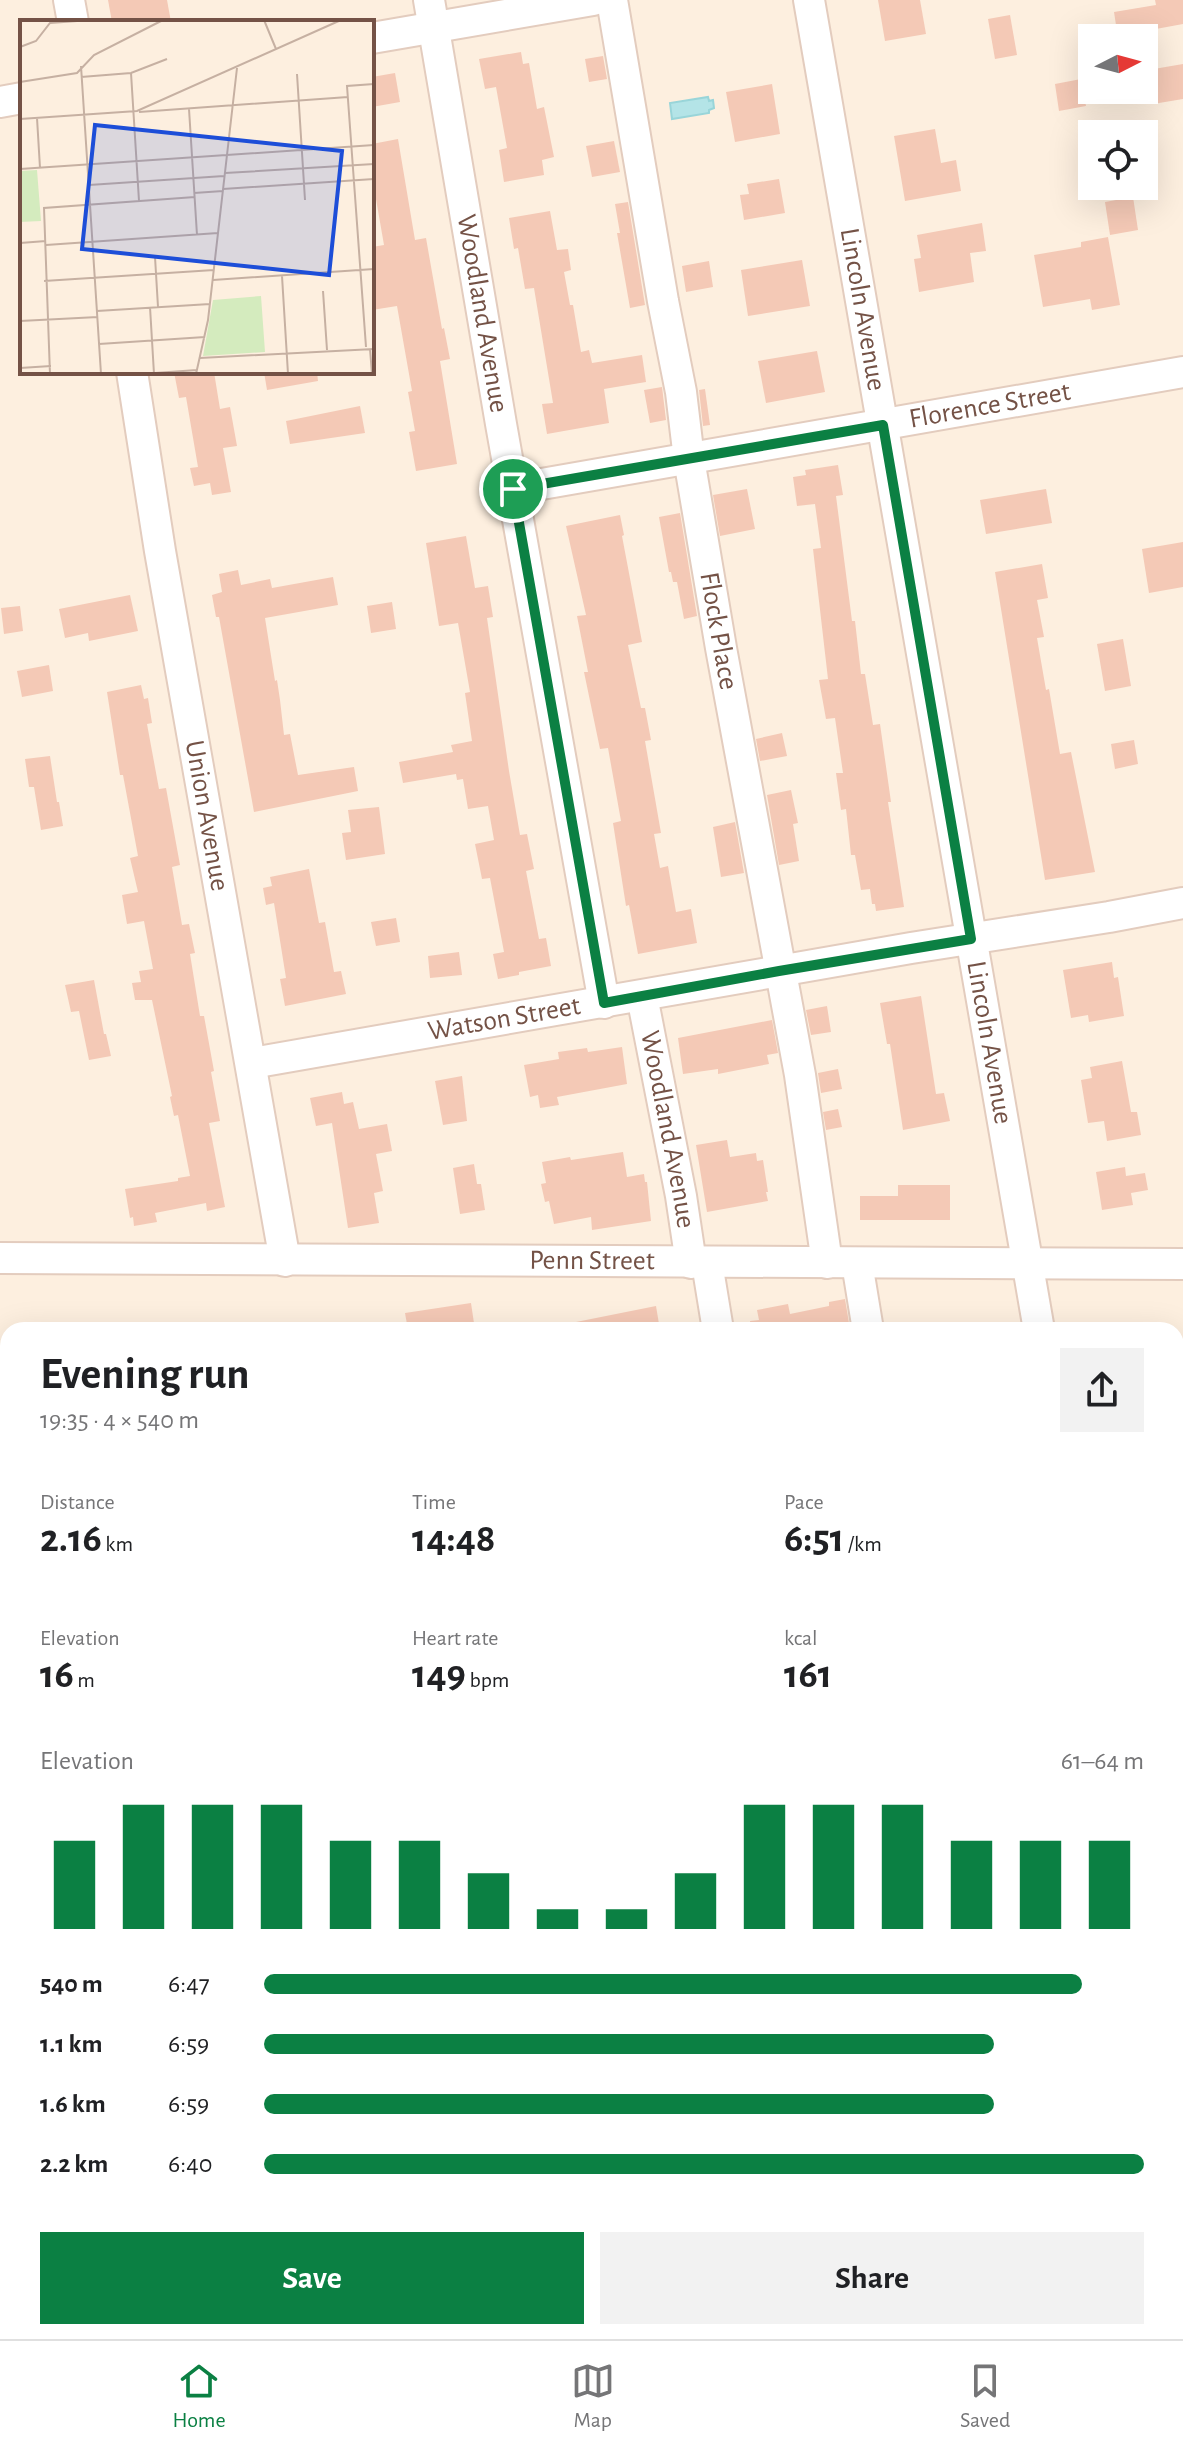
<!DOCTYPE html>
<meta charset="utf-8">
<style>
:root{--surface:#fff;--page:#f2f2f2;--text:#202124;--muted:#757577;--line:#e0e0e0;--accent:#0b8043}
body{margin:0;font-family:"Alegreya Sans",sans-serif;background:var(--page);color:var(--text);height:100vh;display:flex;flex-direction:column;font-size:30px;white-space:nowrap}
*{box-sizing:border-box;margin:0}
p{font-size:26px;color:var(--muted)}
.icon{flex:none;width:44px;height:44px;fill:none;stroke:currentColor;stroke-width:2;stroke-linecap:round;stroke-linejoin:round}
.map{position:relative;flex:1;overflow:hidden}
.side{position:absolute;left:0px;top:1322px;width:1184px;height:1018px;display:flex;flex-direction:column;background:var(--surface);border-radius:24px 24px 0 0;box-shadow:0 8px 32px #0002}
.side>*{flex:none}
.needle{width:52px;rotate:84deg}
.controls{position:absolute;left:1078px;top:24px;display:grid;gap:16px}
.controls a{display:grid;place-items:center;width:80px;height:80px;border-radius:0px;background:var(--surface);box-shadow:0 8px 32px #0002;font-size:40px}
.pin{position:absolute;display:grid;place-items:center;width:68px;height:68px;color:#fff;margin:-34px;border:4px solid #fff;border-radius:50%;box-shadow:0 2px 8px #0007}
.round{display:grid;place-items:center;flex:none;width:84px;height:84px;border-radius:0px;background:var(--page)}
.head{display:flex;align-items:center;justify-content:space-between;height:136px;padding:0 40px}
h1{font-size:44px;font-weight:700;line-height:60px}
.figures{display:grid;grid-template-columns:repeat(3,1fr);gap:12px;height:136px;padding:8px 40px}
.figures div{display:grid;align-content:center}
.figures b{font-size:40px;font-weight:700}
.figures small{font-size:22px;font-weight:400}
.figures p{font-size:22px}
.chart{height:224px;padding:16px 40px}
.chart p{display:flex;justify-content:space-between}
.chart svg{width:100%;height:144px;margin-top:8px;stroke:var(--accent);stroke-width:6}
.action{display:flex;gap:16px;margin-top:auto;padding:16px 40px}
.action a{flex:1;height:92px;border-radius:0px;background:var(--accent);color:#fff;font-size:32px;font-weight:700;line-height:92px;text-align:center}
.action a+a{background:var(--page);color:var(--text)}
ul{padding:0 40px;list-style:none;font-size:26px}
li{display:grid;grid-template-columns:128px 96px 1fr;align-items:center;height:60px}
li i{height:20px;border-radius:10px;background:var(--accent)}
.menu{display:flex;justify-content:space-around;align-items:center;height:112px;border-top:2px solid var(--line);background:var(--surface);font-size:22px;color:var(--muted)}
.menu a{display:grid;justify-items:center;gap:4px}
.menu .current{color:var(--accent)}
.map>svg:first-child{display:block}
</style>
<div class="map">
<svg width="1183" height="2339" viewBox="0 0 1183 2339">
<rect width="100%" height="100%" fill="#fdefdf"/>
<path fill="#b4e4e7" stroke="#99d5d9" stroke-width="2" d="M708 97 709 101 713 100 714 108 709 110V113L672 119 670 103Z"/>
<g fill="#f4c9b6">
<path d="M108 0H167L171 22H112Z"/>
<path d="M878 0H920L926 34 885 41Z"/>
<path d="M1155 0H1183V24L1145 31 1146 38H1118L1114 12 1156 5Z"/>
<path d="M1010 15 1017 55 995 59 988 19Z"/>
<path d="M521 52 523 64 529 63 537 109 544 107 554 157 542 160 544 175 504 182 499 150 507 148 496 87 485 89 479 59Z"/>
<path d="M603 56 607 79 589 82 585 59Z"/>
<path d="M1183 64V99L1153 104 1148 70Z"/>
<path d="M395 73 400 102 372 107V77Z"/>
<path d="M1081 79 1086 106 1059 111 1055 84Z"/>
<path d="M772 84 780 134 735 142 726 92Z"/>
<path d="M935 129 941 163 956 160 961 191 905 201 894 136Z"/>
<path d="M398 139 415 240 426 238 442 329 444 328 450 359 440 361 457 464 416 471 409 432 415 431 408 392 412 391 397 306 372 310V247L384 245 372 176V144Z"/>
<path d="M614 141 620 172 592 177 586 146Z"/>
<path d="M779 179 785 213 744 220 740 195 749 194 747 184Z"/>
<path d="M1133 197 1138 230 1110 235 1105 202Z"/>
<path d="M628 202 645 305 630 308 617 233H620L615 204Z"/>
<path d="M550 211 557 250 568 249 571 270 564 272 570 305H573L581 352 589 350 592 363 642 355 646 382 604 389 609 423 547 434 542 404 553 403 534 288 525 289 518 248 514 249 509 218Z"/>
<path d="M982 223 986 251 970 253 974 282 919 292 914 259 921 258 917 235Z"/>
<path d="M1108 237 1120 305 1092 310 1090 299 1043 307 1034 255 1081 247V242Z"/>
<path d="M802 260 810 306 748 316 741 270Z"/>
<path d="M709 261 713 287 686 292 682 266Z"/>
<path d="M817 351 825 392 766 403 758 361Z"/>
<path d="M174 372H214L220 409 230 407 237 446 223 448 231 492 212 495 210 483 194 486 190 468 198 467 186 397 179 398Z"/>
<path d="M264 372H317L318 381 267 390Z"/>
<path d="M662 387 666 420 650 423 644 390Z"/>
<path d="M705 389 710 425 703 426 699 390Z"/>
<path d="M360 406 365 433 290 444 286 421Z"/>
<path d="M838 465 843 495 836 496 852 621H855L861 674H865L873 725 880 724 891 802H888L904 907 876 911 875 904H872L870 889 861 890 855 855H851L846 809 841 810 836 773H843L835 718 826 719 819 680 828 679 813 549 821 548 815 504 797 506 793 477 806 475 805 470Z"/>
<path d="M747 489 755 529 720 536 713 495Z"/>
<path d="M1046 489 1052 523 986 534 980 500Z"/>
<path d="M680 513 697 616 684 619 677 582H673L671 572H669L659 517Z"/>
<path d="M620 515 624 535 622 536 642 642 628 645 641 708H645L651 740 645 741 661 833 654 834 660 868 668 866 676 912 691 909 697 943 638 954 629 905 626 906 613 823 621 821 608 748 600 749 584 672H588L577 616 586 615 566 526Z"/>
<path d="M466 536 475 588 488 586 493 617 487 618 509 771 520 835 527 834 534 869 526 871 539 939 546 938 551 966 519 972V975L498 979 493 954 504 952 490 878 482 879 475 844 494 840 488 806 468 809 463 779 457 780 456 774 403 783 399 762 453 752 451 745 472 741 465 693 470 692 458 623 439 626 426 543Z"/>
<path d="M1183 542V587L1149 593 1142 549Z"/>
<path d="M1042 564 1048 598 1037 600 1044 637 1037 638 1046 690 1049 689 1060 754 1071 752 1095 872 1045 880 995 572Z"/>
<path d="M238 570 241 585 270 579 272 588 333 577 338 605 265 618 275 681 277 680 280 700 284 735 290 734 298 775 354 767 358 791 254 812 219 617H216L212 595 222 592 219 574Z"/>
<path d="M130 595 138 631 89 641 88 633 65 638 59 609Z"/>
<path d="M392 602 396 629 371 633 367 606Z"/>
<path d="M20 606 23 631 4 634 1 608Z"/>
<path d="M1123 639 1131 686 1105 691 1097 644Z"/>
<path d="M49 665 53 691 22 697 17 671Z"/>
<path d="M141 685 144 699 148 698 152 723 147 724 159 789 166 788 180 865 172 867 182 925 189 924 195 953 190 954 200 1016H204L214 1071 211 1072 220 1121 209 1123 225 1207 207 1211 206 1203 155 1213 157 1222 134 1226 133 1217 130 1218 125 1189 178 1181V1178L190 1176 178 1115 174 1116 170 1097 172 1096 152 1000H135L132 983 141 982 139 971 153 969 144 921 127 924 122 895 138 892 130 858 138 856 123 775H120L107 692Z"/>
<path d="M782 733 787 756 760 761 756 739Z"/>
<path d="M1134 740 1138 764 1115 769 1111 744Z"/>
<path d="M50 756 57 802H59L63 826 41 830 34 787H29L25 759Z"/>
<path d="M791 790 798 823 793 824 799 861 779 865 767 795Z"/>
<path d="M379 807 385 854 346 860 342 833 351 832 348 810Z"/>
<path d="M735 822 744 873 721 877 713 827Z"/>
<path d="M309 869 319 923 325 922 334 972 341 971 346 994 285 1006 280 979 286 978 274 903 266 905 263 888 272 886 270 877Z"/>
<path d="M396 918 400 942 376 946 371 922Z"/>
<path d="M459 952 462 975 430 978 428 956Z"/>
<path d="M1112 962 1114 978 1118 977 1124 1016 1089 1022 1088 1015 1071 1018 1063 970Z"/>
<path d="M94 980 104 1034H106L111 1056 89 1060 79 1011 71 1012 65 985Z"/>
<path d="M921 996 936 1094 944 1093 950 1121 903 1130 890 1044H887L880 1003Z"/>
<path d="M827 1006 831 1032 811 1035 806 1010Z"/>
<path d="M772 1020 778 1053 767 1055 769 1064 718 1074V1069L683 1074 678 1038Z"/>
<path d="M622 1047 627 1084 557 1097 559 1105 540 1108 538 1095 530 1097 524 1065 559 1059 558 1052 587 1048 588 1052Z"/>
<path d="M1122 1061 1131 1112H1137L1141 1135 1107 1141 1104 1121 1088 1123 1081 1080 1092 1078 1090 1067Z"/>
<path d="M838 1069 842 1089 821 1093 818 1073Z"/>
<path d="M462 1076 467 1121 443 1125 435 1081Z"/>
<path d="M342 1092 344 1104 353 1102 359 1129 387 1124 392 1151 376 1154 383 1191 374 1193 379 1223 348 1228 332 1123 316 1126 310 1098Z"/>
<path d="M838 1109 842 1127 826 1130 823 1112Z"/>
<path d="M727 1140 730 1157 756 1153 757 1161 763 1160 768 1192H766L768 1201 707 1212 696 1145Z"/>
<path d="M623 1152 627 1177 644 1174 645 1182H647L651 1221 592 1230 591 1217 554 1224 549 1201 545 1202 541 1184 546 1183 542 1162 570 1157 571 1160Z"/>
<path d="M474 1164 477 1184H481L485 1210 460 1214 453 1168Z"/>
<path d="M1125 1167 1126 1176 1145 1173 1148 1190 1131 1193 1133 1205 1102 1210 1096 1172Z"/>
<path d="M898 1185H950V1220H860V1196H898Z"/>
<path d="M845 1299 849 1323 805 1330H751L750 1321 759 1320 757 1310 788 1304 790 1314 829 1306V1302Z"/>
<path d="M471 1303 475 1330H408L405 1313Z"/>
<path d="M656 1306 660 1330H577L576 1322Z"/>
</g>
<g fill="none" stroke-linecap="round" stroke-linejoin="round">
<defs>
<g id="minor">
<path d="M69 0 73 22"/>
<path id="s1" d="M429 0 501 424 604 1003"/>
<path id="s2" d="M612 0 663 301 681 392 689 459 721 648 800 1075 827 1263"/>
<path id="s3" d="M809 0 1039 1330"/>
<path d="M372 38 593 0"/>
<path d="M0 102 22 98"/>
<path id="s4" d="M132 372 160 551 285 1261"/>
<path id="s5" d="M513 489 1183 372"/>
<path id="s6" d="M642 996 681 1196 691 1263"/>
<path id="s7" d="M252 1063 911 948 1109 917 1183 903"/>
<path id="s8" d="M0 1258 1183 1264"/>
<path d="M707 1263 718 1330"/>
<path d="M857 1263 868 1330"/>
<path d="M1176 1962 1183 1961"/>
<path d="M1176 2125 1183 2165"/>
<path d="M0 2172 8 2217"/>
<path d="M29 2332 30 2339"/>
<path d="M890 2332 892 2339"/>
<path d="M1037 2332 1038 2339"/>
</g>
</defs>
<use href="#minor" stroke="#e3ccbe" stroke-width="34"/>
<use href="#minor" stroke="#fff" stroke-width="30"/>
</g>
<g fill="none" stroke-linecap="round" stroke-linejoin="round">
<defs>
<path id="route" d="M883 425 971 939 779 971 604 1003 513 489Z"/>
</defs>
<use href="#route" stroke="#fff" stroke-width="16"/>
<use href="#route" stroke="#0b8043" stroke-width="10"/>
</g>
<g text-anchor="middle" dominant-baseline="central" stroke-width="8" stroke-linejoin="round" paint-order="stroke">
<g font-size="28" fill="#745246" stroke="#fff3e6">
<text stroke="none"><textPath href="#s3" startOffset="314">Lincoln Avenue</textPath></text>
<text stroke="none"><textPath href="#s1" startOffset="318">Woodland Avenue</textPath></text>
<text stroke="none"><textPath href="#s5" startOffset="484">Florence Street</textPath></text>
<text stroke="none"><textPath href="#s2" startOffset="640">Flock Place</textPath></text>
<text stroke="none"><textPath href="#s4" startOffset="450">Union Avenue</textPath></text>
<text stroke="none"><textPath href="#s7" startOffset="256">Watson Street</textPath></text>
<text stroke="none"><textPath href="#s3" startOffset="1058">Lincoln Avenue</textPath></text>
<text stroke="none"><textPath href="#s6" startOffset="136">Woodland Avenue</textPath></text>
<text stroke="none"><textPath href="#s8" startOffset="592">Penn Street</textPath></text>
</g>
</g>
<g transform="translate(20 20)">
<rect width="354" height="354" fill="#fdefdf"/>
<path d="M17 150 21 201 0 202V151ZM241 276 245 332 183 336 193 280Z" fill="#d4ebbe"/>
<path fill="none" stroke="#c6b0a2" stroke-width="2" d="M244 0 256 29M0 27 16 21 30 3 71 0M61 46 81 354M111 53 119 181M277 54 285 180M61 57 111 53 147 39M0 62 57 53 74 35 143 0M169 89 177 215M119 92 328 77M17 98 20 148M0 99 117 91 321 0M0 149 354 125M205 153 354 144M69 165 204 156M203 169 354 159M174 173 203 171M0 223 26 221M26 225 198 213M135 237 138 287M262 256 268 354M193 260 354 249M24 261 194 250M303 271 307 330M130 287 134 354M77 291 190 284M0 301 78 297M79 324 185 317M346 327 327 66 354 64M350 329 352 354M180 338 354 329M0 348 31 346M30 354 24 188 175 177M121 354 177 350M176 354 188 300 217 48"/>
<path fill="#1d4ed8" fill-opacity="0.15" stroke="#1d4ed8" stroke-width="4" d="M75 105 322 131 309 255 62 229Z"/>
<rect width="354" height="354" fill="none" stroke="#745246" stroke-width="4"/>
</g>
</svg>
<div class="controls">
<a><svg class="needle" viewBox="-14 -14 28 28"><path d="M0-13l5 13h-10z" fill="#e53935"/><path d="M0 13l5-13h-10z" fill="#757577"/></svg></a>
<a><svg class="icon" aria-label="locate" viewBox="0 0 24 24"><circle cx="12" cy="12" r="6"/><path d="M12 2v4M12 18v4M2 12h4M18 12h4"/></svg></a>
</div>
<div class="pin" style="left:513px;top:489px;background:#1e9e55"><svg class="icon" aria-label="arrive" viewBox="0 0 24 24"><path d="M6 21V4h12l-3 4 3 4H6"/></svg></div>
<section class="side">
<div class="head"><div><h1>Evening run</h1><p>19:35 · 4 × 540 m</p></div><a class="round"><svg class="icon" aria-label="share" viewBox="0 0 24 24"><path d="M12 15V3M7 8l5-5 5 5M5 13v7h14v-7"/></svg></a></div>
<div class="figures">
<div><p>Distance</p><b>2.16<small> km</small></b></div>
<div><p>Time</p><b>14:48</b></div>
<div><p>Pace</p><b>6:51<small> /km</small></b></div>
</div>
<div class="figures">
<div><p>Elevation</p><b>16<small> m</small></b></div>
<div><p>Heart rate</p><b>149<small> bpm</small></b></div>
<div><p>kcal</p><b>161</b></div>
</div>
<div class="chart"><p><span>Elevation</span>61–64 m</p>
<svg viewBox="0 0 160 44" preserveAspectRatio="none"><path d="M5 44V17M15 44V6M25 44V6M35 44V6M45 44V17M55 44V17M65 44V27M75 44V38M85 44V38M95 44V27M105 44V6M115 44V6M125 44V6M135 44V17M145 44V17M155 44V17"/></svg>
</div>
<ul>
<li><b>540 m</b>6:47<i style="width:93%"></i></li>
<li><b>1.1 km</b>6:59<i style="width:83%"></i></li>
<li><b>1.6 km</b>6:59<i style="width:83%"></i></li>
<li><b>2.2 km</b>6:40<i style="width:100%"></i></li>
</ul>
<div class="action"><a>Save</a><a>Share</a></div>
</section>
</div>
<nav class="menu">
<a class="current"><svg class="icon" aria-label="home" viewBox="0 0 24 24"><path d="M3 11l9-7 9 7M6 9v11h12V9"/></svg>Home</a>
<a><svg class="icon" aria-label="map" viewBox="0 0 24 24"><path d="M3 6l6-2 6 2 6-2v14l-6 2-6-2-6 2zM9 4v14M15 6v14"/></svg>Map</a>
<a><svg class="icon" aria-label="saved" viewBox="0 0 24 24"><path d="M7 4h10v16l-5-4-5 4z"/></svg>Saved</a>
</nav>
